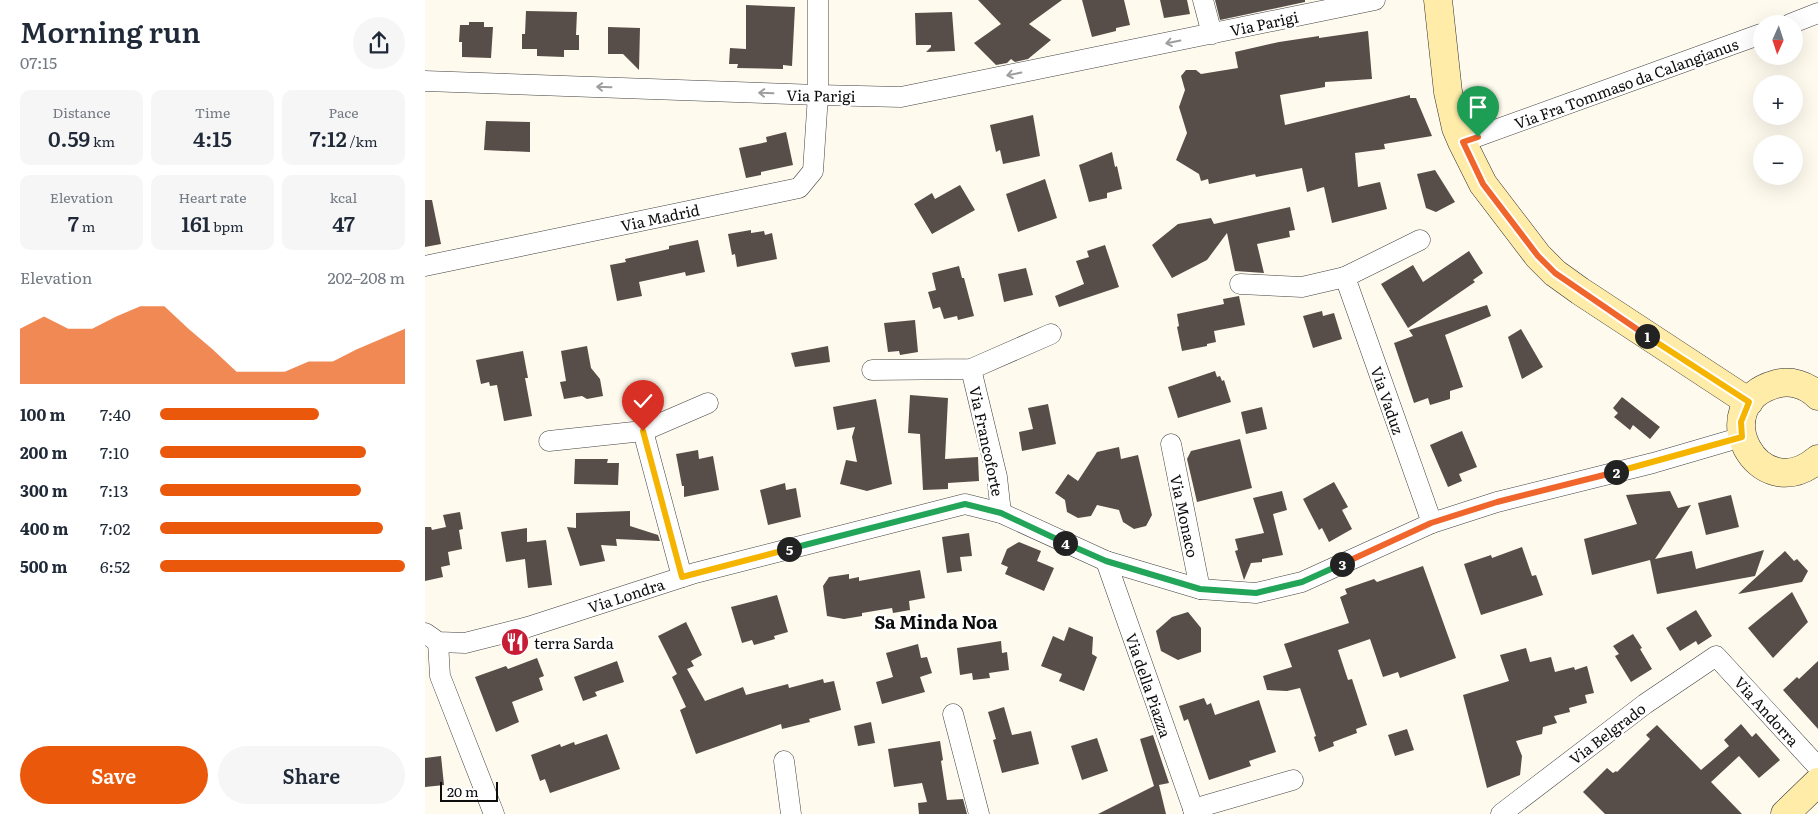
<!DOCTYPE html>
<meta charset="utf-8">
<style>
:root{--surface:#fff;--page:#f6f6f7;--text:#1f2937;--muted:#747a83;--accent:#ea580c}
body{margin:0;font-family:Literata,serif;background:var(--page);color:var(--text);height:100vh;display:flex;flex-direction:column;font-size:19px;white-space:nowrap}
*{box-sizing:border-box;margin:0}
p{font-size:16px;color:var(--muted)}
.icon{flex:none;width:28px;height:28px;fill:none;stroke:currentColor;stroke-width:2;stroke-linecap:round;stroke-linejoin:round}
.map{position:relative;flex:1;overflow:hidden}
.drawer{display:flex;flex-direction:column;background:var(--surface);width:425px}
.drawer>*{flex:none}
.needle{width:32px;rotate:183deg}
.controls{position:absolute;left:1328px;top:15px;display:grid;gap:10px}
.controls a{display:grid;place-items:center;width:50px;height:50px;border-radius:50%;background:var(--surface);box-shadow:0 5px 20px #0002;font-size:25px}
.scale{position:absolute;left:15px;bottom:12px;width:58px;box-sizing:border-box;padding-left:5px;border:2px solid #0d0d0d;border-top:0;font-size:14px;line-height:18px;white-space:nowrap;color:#0d0d0d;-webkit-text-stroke:4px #fff;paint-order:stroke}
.pin{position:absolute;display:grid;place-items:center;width:42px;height:42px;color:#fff;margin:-51px -21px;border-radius:50% 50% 50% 0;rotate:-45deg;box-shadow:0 0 5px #0007}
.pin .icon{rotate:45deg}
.km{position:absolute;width:25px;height:25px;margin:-12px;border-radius:50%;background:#222;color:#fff;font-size:14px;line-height:25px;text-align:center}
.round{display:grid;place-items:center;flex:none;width:52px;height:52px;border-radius:26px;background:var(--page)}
.headline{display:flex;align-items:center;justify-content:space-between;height:85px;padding:0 20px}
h1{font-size:28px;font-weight:600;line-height:38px}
.figures{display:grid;grid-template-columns:repeat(3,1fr);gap:8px;height:85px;padding:5px 20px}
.figures div{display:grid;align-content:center;border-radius:10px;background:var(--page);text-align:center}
.figures b{font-size:21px;font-weight:600}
.figures small{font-size:14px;font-weight:400}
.figures p{font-size:14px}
.chart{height:140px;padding:10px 20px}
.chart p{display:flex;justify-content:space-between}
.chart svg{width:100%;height:90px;margin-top:5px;fill:var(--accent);opacity:.7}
.cta{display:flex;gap:10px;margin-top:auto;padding:10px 20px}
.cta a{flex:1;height:58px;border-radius:30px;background:var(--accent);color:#fff;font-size:20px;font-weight:600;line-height:58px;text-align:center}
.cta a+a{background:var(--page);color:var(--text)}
ul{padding:0 20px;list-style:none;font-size:16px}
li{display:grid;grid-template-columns:80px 60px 1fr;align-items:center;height:38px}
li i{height:12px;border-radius:6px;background:var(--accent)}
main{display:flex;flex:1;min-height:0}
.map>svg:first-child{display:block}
</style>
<main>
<section class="drawer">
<div class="headline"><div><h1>Morning run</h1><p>07:15</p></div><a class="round"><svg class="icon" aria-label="share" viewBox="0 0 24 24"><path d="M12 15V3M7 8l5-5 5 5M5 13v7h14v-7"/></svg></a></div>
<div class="figures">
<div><p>Distance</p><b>0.59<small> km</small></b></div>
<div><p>Time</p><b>4:15</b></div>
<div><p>Pace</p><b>7:12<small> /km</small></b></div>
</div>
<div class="figures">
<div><p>Elevation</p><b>7<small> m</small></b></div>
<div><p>Heart rate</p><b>161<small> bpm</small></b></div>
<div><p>kcal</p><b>47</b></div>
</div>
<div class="chart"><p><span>Elevation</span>202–208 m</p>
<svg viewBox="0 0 160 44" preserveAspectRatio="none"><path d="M0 44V17L10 11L20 17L30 17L40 11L50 6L60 6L70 17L80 27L90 38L100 38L110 38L120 33L130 33L140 27L150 22L160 17V44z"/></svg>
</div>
<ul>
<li><b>100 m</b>7:40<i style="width:65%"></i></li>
<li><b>200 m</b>7:10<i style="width:84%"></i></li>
<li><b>300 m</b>7:13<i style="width:82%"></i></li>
<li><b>400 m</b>7:02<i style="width:91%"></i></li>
<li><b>500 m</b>6:52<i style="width:100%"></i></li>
</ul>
<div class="cta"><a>Save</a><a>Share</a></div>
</section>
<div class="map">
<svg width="1393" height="814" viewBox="0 0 1393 814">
<rect width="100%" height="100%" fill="#fffaee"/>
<g fill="#574d49">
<path d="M553 0H637L604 24 626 40 603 59 590 62 586 59 582 63 571 65 549 43 576 24Z"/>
<path d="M657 0H699L705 25 691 28V31L667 37Z"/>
<path d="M735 0H762L765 14 739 18Z"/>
<path d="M790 0H880V2L795 20Z"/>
<path d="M321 5 370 7 367 66 358 65V69L312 68 313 64H304L305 48 321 49Z"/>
<path d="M101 11 152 12 151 35H154V50H139V57L112 56V49H97V34H100Z"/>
<path d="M527 12 530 51 501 52 506 47V45H491L490 13Z"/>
<path d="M44 22H59V27H68L66 58 37 57V42H34L35 25H44Z"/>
<path d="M183 27 215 28 214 70 198 54H183Z"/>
<path d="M943 31 947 79 900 82V87L855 95 860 125 985 95V98H991L1007 136 959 144 960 149 930 153 933 187 955 182 962 209 907 223 899 187 882 192 877 168 831 177 830 174 784 184 783 179 776 181 774 174 751 160 762 133 754 107 760 90 756 76 761 70H771L776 74 813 68 810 52 854 42 894 36V38Z"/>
<path d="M608 115 615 156 578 164 575 150 571 152 565 125Z"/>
<path d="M61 121 105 122V152L59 150Z"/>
<path d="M361 132 368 165 336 172V175L321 178 314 148 342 142 341 137Z"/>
<path d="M687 152 690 167 692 166 697 189 682 193V198L664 202 654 165Z"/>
<path d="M1010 170 1030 202 1011 212 1001 208 992 174Z"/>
<path d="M620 179 632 218 593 232 581 194Z"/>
<path d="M535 185 550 210 507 234 489 204 507 193 510 199Z"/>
<path d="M0 200H7L16 244 0 247Z"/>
<path d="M865 207 870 230 864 231 865 237 832 244 839 273 810 271 802 233 782 260 747 278 727 245 753 224 786 218 789 224Z"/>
<path d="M326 230V233L339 231 340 235 347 233 352 259 312 267 310 254 307 255 303 234Z"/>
<path d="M273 240 280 272 261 276 260 272 214 282 217 296 192 301 185 265 201 262 200 259 244 249V246Z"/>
<path d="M680 245 694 287 634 307 630 296 659 284 651 261 664 257 662 251Z"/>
<path d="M1044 251 1058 273 1048 280 1050 282 983 328 956 284 988 265 998 282Z"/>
<path d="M534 266 537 278H539L549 316 533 320 532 316 519 319 515 307 508 309 503 292 511 290 507 273Z"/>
<path d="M601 268 608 295 579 302 573 274Z"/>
<path d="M814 296 820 325 789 331 791 342 782 344V346L757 351 752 327 754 326 752 314 799 304 798 299Z"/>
<path d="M1062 305 1066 316 1020 335 1038 387 1025 391V399L1005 405 1003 398 989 403 969 343 988 336 984 330Z"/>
<path d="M897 311 898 316 909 313 917 339 888 348 878 316Z"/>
<path d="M490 320 493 352 475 355 474 351 463 352 459 323Z"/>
<path d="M1096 329 1118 367 1097 379 1083 337Z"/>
<path d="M162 346 166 368 175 379 178 396 162 399 157 396 139 399 135 382 141 381 136 351Z"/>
<path d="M403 346 405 362 370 367 366 353Z"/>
<path d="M98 351 103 378H100L107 416 79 421 72 385 65 386 64 382 56 384 51 360Z"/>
<path d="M790 371 792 377 795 376 797 381 799 380 806 402 753 418 743 387Z"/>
<path d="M485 395 523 398 520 459 553 457 554 481 523 483V489L498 490 495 434 483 433Z"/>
<path d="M1197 397 1235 427 1225 439 1208 425 1205 430 1189 417 1193 413 1188 408Z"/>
<path d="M451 399 467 484 442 491 415 484 421 460 432 462 427 437 430 427 412 430 408 407Z"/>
<path d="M623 404 631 444 597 451 594 432 608 429 603 408Z"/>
<path d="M837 407 842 429 821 434 816 412Z"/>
<path d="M1037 431 1052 467 1034 474 1037 481 1023 487 1005 445Z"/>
<path d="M815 439 827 488 772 502 762 459 766 451Z"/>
<path d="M694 447 696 459 713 455 727 515 721 526 709 529 698 522 694 510 672 505 666 516 653 518 642 512 640 500 630 493 643 474 653 481 672 452Z"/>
<path d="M273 450 274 459 288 456 294 490 259 497V486H257L251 454Z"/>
<path d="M150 459H183L182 463H194L193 485 149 484Z"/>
<path d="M909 482 923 507 917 510 927 529 904 542 897 528 894 530 878 499Z"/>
<path d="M360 483 361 490 371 488 376 517 343 525 335 490Z"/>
<path d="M857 491 862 510 848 514 858 555 837 559V562L826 563 819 580 810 551 813 550 810 539 839 533 828 498Z"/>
<path d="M1245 491 1253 508 1266 505 1230 559 1267 551 1271 569 1339 550 1330 576 1232 594 1225 560 1167 575 1159 539 1212 524 1201 495Z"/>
<path d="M1306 495 1314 527 1281 535 1273 503Z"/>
<path d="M205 511V526L233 535 235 541 191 539 192 546 176 545 180 561 155 566 142 527 151 528V513Z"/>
<path d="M35 512 38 529 34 530 37 549 23 552 25 565 16 567 18 577 0 581V527H6L7 530 21 527 18 515Z"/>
<path d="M102 528V542L121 540 127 585 103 588 100 559 81 562 76 532Z"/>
<path d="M544 533 547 556 535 557 537 571 522 573 517 537Z"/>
<path d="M594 542 616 551 612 561 629 568 619 591 580 574 583 567 576 564 582 549Z"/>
<path d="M1097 547 1107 576 1111 575 1118 595 1056 615 1039 564 1066 555 1067 558Z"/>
<path d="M1360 551 1369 561 1372 559 1383 571 1377 582 1313 594Z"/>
<path d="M998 566 1031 658 975 678 973 672 958 677 945 639 913 650 923 680 927 679 942 725 931 729 932 733 908 742 909 746 894 752 889 737 891 736 875 688 862 691 842 690 838 676 867 667 859 644 924 623 915 597 922 594 920 589 949 579 952 582Z"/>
<path d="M495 570 500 598 484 601 485 610 468 613 467 608 437 613V616L419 619 402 616 398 586 404 577 424 574V579L434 577V581Z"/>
<path d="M1367 592 1383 622 1348 658 1323 628Z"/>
<path d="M352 595 363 632 349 636 350 639 329 645 327 640 317 643 306 607Z"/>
<path d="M1271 610 1287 636 1273 645 1271 641 1255 651 1241 628Z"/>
<path d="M763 612 776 628V652L753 660 736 651 731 631 747 617Z"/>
<path d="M261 622 277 655 266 661 269 666 262 669 280 701 318 687 321 695 363 684 364 688 398 679 399 683 409 681 416 710 384 719 385 722 357 729 356 724 271 754 255 710 261 707 247 677 252 674 233 636Z"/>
<path d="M644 627 668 637 667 654 672 657 659 691 634 681 637 674 616 666 628 636 639 641Z"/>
<path d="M1208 634 1217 648 1215 649 1227 669 1206 682 1190 656 1194 654 1188 646Z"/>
<path d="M576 641 577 653 582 652 584 670 564 673 565 678 548 680 547 673 535 675 532 648Z"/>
<path d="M493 644 496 658 502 657 507 673 495 677 500 692 457 704 451 682 468 677 461 653Z"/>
<path d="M1101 648 1105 662 1126 657 1130 672 1149 667 1150 670 1162 666 1169 693 1160 695 1162 703 1144 708 1145 712 1129 716 1132 723 1118 727 1117 734 1091 741 1097 756 1095 775 1062 788 1038 695 1084 681 1075 655Z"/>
<path d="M112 658 119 676 114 678 118 690 87 702 94 722 71 732 50 677 81 666 83 669Z"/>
<path d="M192 661 199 682 170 692 172 696 158 701 149 677Z"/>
<path d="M1393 661V729L1358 690 1372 677 1374 679Z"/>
<path d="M779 698 782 705 786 703 790 715 834 700 851 752 824 761 826 766 784 780 763 719 759 721 754 706Z"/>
<path d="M579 707 587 735 606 731 614 764 577 773 568 740 571 739 563 712Z"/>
<path d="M446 722 450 743 433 746 429 726Z"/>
<path d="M1316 724 1327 737 1331 733 1355 760 1334 778 1314 756 1286 782 1317 814H1180L1158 792 1182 768 1188 773 1191 771 1192 772 1225 739 1221 735 1232 725 1276 770 1304 746 1299 740Z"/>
<path d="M982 729 989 750 970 756 963 735Z"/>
<path d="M182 734 195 769 125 793 120 779 115 781 106 755 135 744 136 747 149 742 150 745Z"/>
<path d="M728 735 744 783 734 785 741 814H673L729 786 715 739Z"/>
<path d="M672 738 683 771 657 780 646 746Z"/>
<path d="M515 741 518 760 516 761 522 800 538 799 542 814H494L493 803 502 802 497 783 469 787 463 749Z"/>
<path d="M16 756 19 785 0 787V758Z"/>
</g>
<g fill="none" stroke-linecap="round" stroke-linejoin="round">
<defs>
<g id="street">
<path d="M778 0 787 34"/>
<path d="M1365 24 1393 13"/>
<path d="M0 81 393 95 476 97 950 0"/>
<path d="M1037 142 1336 34"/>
<path d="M995 240 920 277 1007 523"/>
<path d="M0 266 374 188 388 171 393 95V0"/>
<path d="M815 284 877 287 920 277"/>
<path d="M546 369 572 477 576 513"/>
<path d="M447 370 546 369 626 334"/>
<path d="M218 431 257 577"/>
<path d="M124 441 218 431 283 403"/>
<path d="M746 444 775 589"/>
<path d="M681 561 770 814"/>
<path d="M0 633 13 642 40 643 103 627 270 573 540 504 576 513 681 561 775 589 831 593 877 582 1007 523 1072 502 1228 463 1317 437"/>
<path d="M13 642 15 676 69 814"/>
<path d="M528 714 554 814"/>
<path d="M359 761 366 814"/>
<path d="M768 809 868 780"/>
<path d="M1076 814 1220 704 1291 656 1393 767"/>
</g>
<g id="secondary">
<path d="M1013 0 1023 92 1031 128 1037 142 1058 184 1113 256 1130 273 1155 291 1324 402"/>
<path d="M1393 396C1382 385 1366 380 1351 384 1278 404 1333 510 1393 459"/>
<path d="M1360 814 1393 782"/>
</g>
</defs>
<use href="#street" stroke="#404040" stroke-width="21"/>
<use href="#secondary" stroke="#2f2f2f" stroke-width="29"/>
<use href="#street" stroke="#fff" stroke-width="20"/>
<use href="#secondary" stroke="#ffeca9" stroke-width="28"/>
</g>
<defs><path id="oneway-shaft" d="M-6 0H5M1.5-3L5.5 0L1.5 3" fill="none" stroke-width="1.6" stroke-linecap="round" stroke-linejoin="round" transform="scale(1.25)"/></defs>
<g stroke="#9e9e9e">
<use href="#oneway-shaft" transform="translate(748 42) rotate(169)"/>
<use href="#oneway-shaft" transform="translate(589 74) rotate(169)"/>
<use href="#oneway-shaft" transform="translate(179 87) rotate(-178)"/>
<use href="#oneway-shaft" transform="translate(341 93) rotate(-178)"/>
</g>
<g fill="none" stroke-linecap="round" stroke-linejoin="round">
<defs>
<path id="split-1" d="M1053 137 1038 142 1058 184 1113 256 1130 273 1222 336"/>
<path id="split-2" d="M1191 472 1317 437 1316 422 1324 402 1222 336"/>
<path id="split-3" d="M917 564 1006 523 1072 502 1191 472"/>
<path id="split-4" d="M640 543 681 561 775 589 831 593 877 582 917 564"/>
<path id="split-5" d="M364 549 540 504 576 513 640 543"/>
<path id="split-6" d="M218 431 257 577 364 549"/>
</defs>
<use href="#split-1" stroke="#fff" stroke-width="10"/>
<use href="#split-2" stroke="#fff" stroke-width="10"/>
<use href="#split-3" stroke="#fff" stroke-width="10"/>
<use href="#split-4" stroke="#fff" stroke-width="10"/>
<use href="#split-5" stroke="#fff" stroke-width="10"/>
<use href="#split-6" stroke="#fff" stroke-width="10"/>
<use href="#split-1" stroke="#f0652b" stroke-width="6"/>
<use href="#split-2" stroke="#f5b400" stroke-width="6"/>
<use href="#split-3" stroke="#f0652b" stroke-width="6"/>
<use href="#split-4" stroke="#22a559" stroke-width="6"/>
<use href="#split-5" stroke="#22a559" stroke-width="6"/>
<use href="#split-6" stroke="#f5b400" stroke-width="6"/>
</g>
<defs>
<symbol id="restaurant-disc" viewBox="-11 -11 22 22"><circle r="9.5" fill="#c71c36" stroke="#fff"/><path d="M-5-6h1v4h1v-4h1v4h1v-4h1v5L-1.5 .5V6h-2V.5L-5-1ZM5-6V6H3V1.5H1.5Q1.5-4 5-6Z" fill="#fff"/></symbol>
</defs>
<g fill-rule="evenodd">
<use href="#restaurant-disc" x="74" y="626" width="32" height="32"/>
</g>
<g text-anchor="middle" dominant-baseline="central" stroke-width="5" stroke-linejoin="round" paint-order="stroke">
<g font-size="15" fill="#0d0d0d" stroke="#fff">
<text transform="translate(839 23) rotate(-12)">Via Parigi</text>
<text transform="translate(1201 83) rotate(-20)">Via Fra Tommaso da Calangianus</text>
<text transform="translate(396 95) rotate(1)">Via Parigi</text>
<text transform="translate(235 217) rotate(-12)">Via Madrid</text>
<text transform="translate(963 400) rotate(71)">Via Vaduz</text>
<text transform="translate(562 441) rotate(78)">Via Francoforte</text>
<text transform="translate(760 516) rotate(78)">Via Monaco</text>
<text transform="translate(201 595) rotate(-18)">Via Londra</text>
<text transform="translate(724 685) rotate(71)">Via della Piazza</text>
<text transform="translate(1342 711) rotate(48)">Via Andorra</text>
<text transform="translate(1182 733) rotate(-37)">Via Belgrado</text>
</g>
<g font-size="15" fill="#0d0d0d" stroke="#fff" text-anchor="start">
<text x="109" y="642">terra Sarda</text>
</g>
<g font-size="18" font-weight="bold" fill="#0d0d0d" stroke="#fff">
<text x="511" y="621">Sa Minda Noa</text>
</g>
</g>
</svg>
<div class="controls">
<a><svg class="needle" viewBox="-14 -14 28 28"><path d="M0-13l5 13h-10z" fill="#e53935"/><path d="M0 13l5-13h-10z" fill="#747a83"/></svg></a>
<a>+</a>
<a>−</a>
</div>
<div class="scale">20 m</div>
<div class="pin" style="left:1053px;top:137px;background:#1e9e55"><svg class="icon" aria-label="arrive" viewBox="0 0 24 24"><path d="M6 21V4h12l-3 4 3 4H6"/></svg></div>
<div class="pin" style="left:218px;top:431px;background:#d93025"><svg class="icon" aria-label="check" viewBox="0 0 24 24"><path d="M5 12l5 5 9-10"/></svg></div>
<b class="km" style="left:1222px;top:336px">1</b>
<b class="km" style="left:1191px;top:472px">2</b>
<b class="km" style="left:917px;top:564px">3</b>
<b class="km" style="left:640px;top:543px">4</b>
<b class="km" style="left:364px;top:549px">5</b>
</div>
</main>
